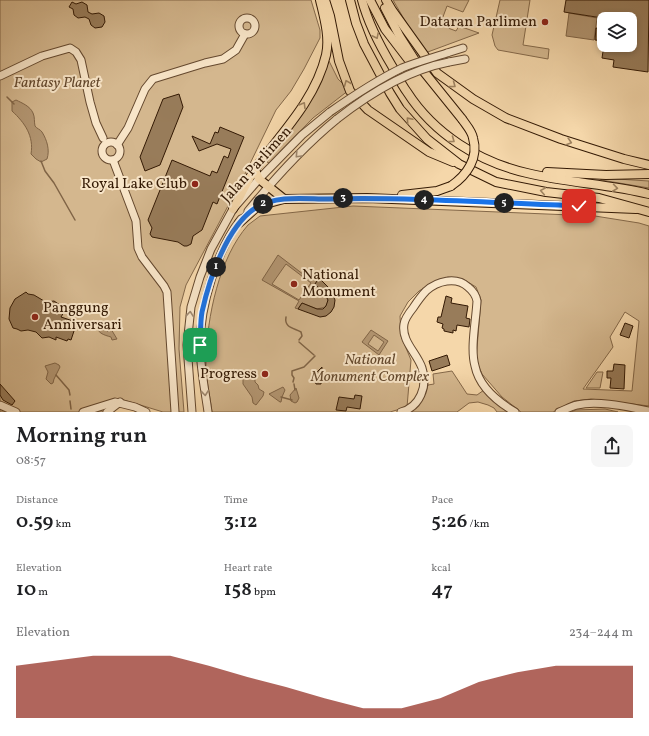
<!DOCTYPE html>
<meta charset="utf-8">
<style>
:root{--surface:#fff;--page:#f6f6f6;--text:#202124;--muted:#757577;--accent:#8f2418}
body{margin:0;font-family:Vollkorn,serif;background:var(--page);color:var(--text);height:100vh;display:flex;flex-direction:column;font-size:15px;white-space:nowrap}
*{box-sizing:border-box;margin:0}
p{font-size:13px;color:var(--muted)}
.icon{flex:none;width:22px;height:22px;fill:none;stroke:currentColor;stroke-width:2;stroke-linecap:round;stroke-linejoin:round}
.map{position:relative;height:412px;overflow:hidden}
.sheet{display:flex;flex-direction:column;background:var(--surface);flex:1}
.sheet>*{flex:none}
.controls{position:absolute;left:597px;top:12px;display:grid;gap:8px}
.controls a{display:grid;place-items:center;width:40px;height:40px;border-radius:8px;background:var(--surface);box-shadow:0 2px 6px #0003;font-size:20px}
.pin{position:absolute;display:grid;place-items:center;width:34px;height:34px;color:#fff;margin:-17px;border-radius:8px;box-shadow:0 2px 6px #0006}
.km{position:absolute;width:20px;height:20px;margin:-10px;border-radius:50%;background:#222;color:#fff;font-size:11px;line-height:20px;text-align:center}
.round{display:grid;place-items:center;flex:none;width:42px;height:42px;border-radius:8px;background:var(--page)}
.summary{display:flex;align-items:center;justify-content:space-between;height:68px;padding:0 16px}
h1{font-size:22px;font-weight:600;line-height:30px}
.stats{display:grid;grid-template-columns:repeat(3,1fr);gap:6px;height:68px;padding:4px 16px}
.stats div{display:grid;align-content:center}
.stats b{font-size:20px;font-weight:600}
.stats small{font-size:11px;font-weight:400}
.stats p{font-size:11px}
.chart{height:112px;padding:8px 16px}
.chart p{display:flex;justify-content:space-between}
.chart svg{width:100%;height:72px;margin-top:4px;fill:var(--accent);opacity:.7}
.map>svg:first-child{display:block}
</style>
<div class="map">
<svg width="649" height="412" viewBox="0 0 649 412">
<rect width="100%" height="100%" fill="#f5d7aa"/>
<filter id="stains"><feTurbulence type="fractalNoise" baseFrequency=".005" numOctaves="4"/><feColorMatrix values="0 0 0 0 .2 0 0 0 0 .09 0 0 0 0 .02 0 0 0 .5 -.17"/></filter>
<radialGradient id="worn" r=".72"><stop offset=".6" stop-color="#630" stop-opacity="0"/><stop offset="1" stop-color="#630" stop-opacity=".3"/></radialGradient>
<g fill="#d4b78e" stroke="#846849" fill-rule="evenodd">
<path d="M0 0H311L320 30V38L304 69 291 91 276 110 245 174 186 285 180 307 179 349 184 412H163L124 400H116L107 412H0Z"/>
<path d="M393 0H469L463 12 447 6 440 25 456 31 459 26 479 33 425 53 404 19Z"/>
<path d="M500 0H530L523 45 549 49 548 59 498 50 495 46 492 35Z"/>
<path d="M329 61 338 79 349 90 313 118 269 163 267 162 319 87Z"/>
<path d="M601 178 649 181V188L601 180Z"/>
<path d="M353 206 595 216 639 223 649 226V406L591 399 574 401 553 412H521L502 397 482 374 476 360 481 300 476 287 463 279 448 277 434 282 419 291 408 302 400 316 401 336 411 360 407 407 390 412H212C210 395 205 377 206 360 207 317 219 258 248 225 252 222 256 219 260 216ZM625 312 639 321 632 391 583 389 613 347 610 337Z"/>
<path d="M452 371 467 394 477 395 484 390 507 412H497L494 408 488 405 478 402 469 403 457 412H410C419 406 425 396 428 385L434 384 433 374Z"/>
<path d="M597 372H603L600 388H586Z"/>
<path d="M605 409 618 412H571L576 410Z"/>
</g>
<g fill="#b39672" stroke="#806446" fill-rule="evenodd">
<path d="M569 13 597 18 594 40 566 36Z"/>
<path d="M16 100C22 103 30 106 33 113 35 117 34 122 35 126 37 129 40 129 42 132 47 140 50 150 47 159L41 162 36 159 31 154C34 136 25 123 12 111V102Z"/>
<path d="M278 255 312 281 316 275 319 278 315 284C321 289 327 294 328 302L325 307 317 309 302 303 298 309 295 308 299 301 262 280ZM286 264 311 283 299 300 272 284Z"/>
<path d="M97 324H100L108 332 111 329 117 339 112 340 111 337C104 335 96 333 97 324Z"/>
<path d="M371 330 388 341 379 355 362 342ZM374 335 384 342 378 351 368 344Z"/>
<path d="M55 363 59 365 60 367 54 379 53 383 51 384 46 379 48 372 45 366Z"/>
<path d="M250 376 255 377V382L258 385 259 389 264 392 263 396 256 405 253 403 252 397 243 384V379Z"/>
<path d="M283 387 285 390 282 397 281 402H280L269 394Z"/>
<path d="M296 388 299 398 297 402 295 403 291 401 290 395Z"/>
</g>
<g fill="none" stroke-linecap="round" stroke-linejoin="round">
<g stroke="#806446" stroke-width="1.5">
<path d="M7 97 14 104"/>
<path d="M41 161 45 171 54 183 75 220"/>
<path d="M286 317C284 328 294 328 301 332L302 336 299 340"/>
<path d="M299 342 314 355"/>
<path d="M56 375 69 390 70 395"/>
<path d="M293 382 294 378 292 375V371L304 367 315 356"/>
<path d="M294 384 295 390"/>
<path d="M281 397 292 400"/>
<path d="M70 401 71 409"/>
</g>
</g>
<g fill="#987c5a" stroke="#331904">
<path d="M566 0H649L648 72 613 67 614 60 602 58 604 45H630V19H609L564 12Z"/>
<path d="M72 2 76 4 82 2 87 5 88 12 92 14 99 13 104 16 105 22 102 27 95 28 91 25 89 19 85 17 78 18 74 15 73 9 69 7Z"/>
<path d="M596 28 602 29 601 33 604 34V41L595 40Z"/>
<path d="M179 94 183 107 160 165 145 171 140 157 163 99Z"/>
<path d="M220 127 244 137 217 204 213 202 202 230 193 236 191 244 187 246H184L178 242 152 237 150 234 152 228 148 220 172 160 210 176 212 171 217 173 224 156 228 158 231 149 217 144 199 151 192 136 210 144 215 132 218 133Z"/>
<path d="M319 278 330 289 335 300 334 307 331 312 326 316 320 317 298 309 302 303 317 309H323L326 306 328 300 326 296 315 284Z"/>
<path d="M26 292 28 294 34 295 44 301 47 302 54 301 60 305 67 307 61 317 73 321V324L76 325 71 340 68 339 67 341 56 337V340L49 337 42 338 36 332 28 330 21 331 17 329 13 328 9 319 10 308 15 299Z"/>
<path d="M446 296 452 298 451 303 468 306 466 318 470 319 469 327 457 325 456 331 453 330V333L444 331V329L442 328 443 324 437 322 438 317H441Z"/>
<path d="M625 323 633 326 629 338 620 335Z"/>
<path d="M447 355 450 365 432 371 429 361Z"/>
<path d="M614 364 625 365 624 389 610 388 611 378H607V371H613Z"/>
<path d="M322 367 321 384H316L314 379V375Z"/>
<path d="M0 384 15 401 12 405 3 400 0 395Z"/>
<path d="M355 395 362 396 360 409 347 407 346 411 336 410 339 397 354 399Z"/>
</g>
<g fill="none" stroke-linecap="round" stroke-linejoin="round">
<defs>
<g id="minor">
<circle cx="247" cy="26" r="8"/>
<path d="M447 53 463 48"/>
<path d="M449 62 465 59"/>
<path d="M0 76 42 56 70 48 76 52 81 60 90 102 96 123 103 138"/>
<circle cx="111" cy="151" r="9"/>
<path d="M117 145 128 128 145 89 153 79 205 63 223 59 236 50 245 34"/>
<path d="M113 160 136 221 138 248 142 257 164 286 167 292 175 412"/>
<path d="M248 211C275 178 304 146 337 119"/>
<path d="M0 405 16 412"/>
<path d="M83 412 115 402 135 407 146 412"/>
<path d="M107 412 120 402"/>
<path d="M192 412 187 345 191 307 200 277 211 249 233 209 259 179 302 135 330 112"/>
<path d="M208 412C205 390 200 367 200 345 200 307 217 249 241 219"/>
<path d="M401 412C420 407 428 386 422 368 417 353 401 341 404 324 405 318 409 313 413 308 417 302 421 296 426 291 437 281 456 276 468 287 473 291 476 295 477 301 476 321 470 348 475 366 479 386 498 402 515 412"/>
<path d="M559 412C565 410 571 406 577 405 598 400 628 407 649 411"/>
</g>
<g id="major">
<path d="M325 0 330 16 339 61 350 91 368 110 429 152 453 162"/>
<path d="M350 0 356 23 364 44 390 93 400 109 427 139 459 164 496 182 546 192 599 198 649 212"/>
<path d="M362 0C368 23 380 46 392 66 397 75 401 84 407 92 434 134 479 162 527 173 567 183 609 184 649 194"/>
<path d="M370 0 385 29 411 63"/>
<path d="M386 0 392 10 437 73 473 99 506 118 561 139 624 159 649 165"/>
<path d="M385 8 400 37 416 62 462 119"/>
<path d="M255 170 259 179 284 199"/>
<path d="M547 172 606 175 649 174"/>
<path d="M402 195 437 191 451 186"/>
<path d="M233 209C241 195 248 179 257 166 283 132 316 98 326 55 330 37 324 17 320 0"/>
<path d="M239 223 258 206 284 199 367 198 636 209"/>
</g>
</defs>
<use href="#minor" stroke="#64482e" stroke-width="9"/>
<use href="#major" stroke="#331904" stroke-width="10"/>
<use href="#minor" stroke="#f8e5c8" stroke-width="7"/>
<use href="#major" stroke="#f5d7aa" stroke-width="8"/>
<defs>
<g id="minor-bridge">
<path d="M330 112C353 96 377 80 402 68 417 62 432 58 447 53"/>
<path d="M337 119C370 93 408 70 449 62"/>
</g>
<path id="major-bridge" d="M451 186C467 175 479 158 473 138 472 131 466 125 462 119"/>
</defs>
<use href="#minor-bridge" stroke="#64482e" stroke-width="9" stroke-linecap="butt"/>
<use href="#major-bridge" stroke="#331904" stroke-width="10" stroke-linecap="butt"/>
<use href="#minor-bridge" stroke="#f8e5c8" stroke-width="7"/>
<use href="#major-bridge" stroke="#f5d7aa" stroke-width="8"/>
</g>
<defs><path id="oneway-chevron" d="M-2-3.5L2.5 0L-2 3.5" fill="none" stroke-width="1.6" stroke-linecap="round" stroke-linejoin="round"/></defs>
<g stroke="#9e825f">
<use href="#oneway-chevron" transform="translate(376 36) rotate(64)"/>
<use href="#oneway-chevron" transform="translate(347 83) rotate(-112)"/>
<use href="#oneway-chevron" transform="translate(453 85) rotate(37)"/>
<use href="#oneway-chevron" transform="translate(303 105) rotate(-59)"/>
<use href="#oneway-chevron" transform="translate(409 120) rotate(-131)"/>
<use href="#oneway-chevron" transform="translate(452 140) rotate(36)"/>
<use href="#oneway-chevron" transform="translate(569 142) rotate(17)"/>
<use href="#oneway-chevron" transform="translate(615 188) rotate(8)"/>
<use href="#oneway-chevron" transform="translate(543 191) rotate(-170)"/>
</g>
<g stroke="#9f8970">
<use href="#oneway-chevron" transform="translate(298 155) rotate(133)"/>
<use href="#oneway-chevron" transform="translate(190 314) rotate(-84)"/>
<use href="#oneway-chevron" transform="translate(205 393) rotate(84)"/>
</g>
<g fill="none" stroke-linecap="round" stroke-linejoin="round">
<defs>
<path id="route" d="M200 345C201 335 200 323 202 312 209 280 227 225 257 207 277 195 305 199 328 199 412 197 495 203 579 206"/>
</defs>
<use href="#route" stroke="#fff" stroke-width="8"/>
<use href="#route" stroke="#1a73e8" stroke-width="5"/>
</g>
<g fill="#8f2418" stroke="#f8e5c8" stroke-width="1.5">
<circle cx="545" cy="22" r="4"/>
<circle cx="195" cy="184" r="4"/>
<circle cx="294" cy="284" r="4"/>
<circle cx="35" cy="317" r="4"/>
<circle cx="265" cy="374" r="4"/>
</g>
<g text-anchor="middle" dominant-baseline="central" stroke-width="4" stroke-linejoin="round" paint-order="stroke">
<g font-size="15" fill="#331904" stroke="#f8e5c8" text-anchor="end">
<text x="537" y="22">Dataran Parlimen</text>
<text x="187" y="184">Royal Lake Club</text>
<text x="302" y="275" text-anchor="start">National<tspan x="302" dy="17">Monument</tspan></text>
<text x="43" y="308" text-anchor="start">Panggung<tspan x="43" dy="17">Anniversari</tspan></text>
<text x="257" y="374">Progress</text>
</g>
<g font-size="15" font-style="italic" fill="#63482d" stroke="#f8e5c8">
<text x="57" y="83">Fantasy Planet</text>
<text x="370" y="360">National<tspan x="370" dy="17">Monument Complex</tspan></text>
</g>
<g font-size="15" fill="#331904" stroke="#f8e5c8">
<text transform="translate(257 165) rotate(-48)">Jalan Parlimen</text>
</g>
</g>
<rect width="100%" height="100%" filter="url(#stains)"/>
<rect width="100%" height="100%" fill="url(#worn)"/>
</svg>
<div class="controls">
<a><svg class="icon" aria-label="layers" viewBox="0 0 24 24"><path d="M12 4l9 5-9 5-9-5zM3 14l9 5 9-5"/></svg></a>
</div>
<div class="pin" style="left:200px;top:345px;background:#1e9e55"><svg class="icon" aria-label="arrive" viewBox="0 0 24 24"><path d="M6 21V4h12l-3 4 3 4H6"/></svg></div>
<div class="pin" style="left:579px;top:206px;background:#d93025"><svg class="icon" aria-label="check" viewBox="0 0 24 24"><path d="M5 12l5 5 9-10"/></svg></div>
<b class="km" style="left:216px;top:267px">1</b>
<b class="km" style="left:263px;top:204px">2</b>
<b class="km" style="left:343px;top:198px">3</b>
<b class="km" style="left:424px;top:200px">4</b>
<b class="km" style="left:504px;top:203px">5</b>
</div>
<section class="sheet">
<div class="summary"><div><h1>Morning run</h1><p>08:57</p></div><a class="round"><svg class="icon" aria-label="share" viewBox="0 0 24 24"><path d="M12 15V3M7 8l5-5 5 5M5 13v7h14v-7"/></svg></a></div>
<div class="stats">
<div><p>Distance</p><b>0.59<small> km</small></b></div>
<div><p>Time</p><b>3:12</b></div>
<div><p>Pace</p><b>5:26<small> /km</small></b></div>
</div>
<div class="stats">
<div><p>Elevation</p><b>10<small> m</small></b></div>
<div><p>Heart rate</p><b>158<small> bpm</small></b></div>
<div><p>kcal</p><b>47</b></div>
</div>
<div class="chart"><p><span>Elevation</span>234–244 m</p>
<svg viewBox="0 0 160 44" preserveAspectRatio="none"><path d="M0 44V12L10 9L20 6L30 6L40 6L50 12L60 19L70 25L80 32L90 38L100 38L110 32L120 22L130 16L140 12L150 12L160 12V44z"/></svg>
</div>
</section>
